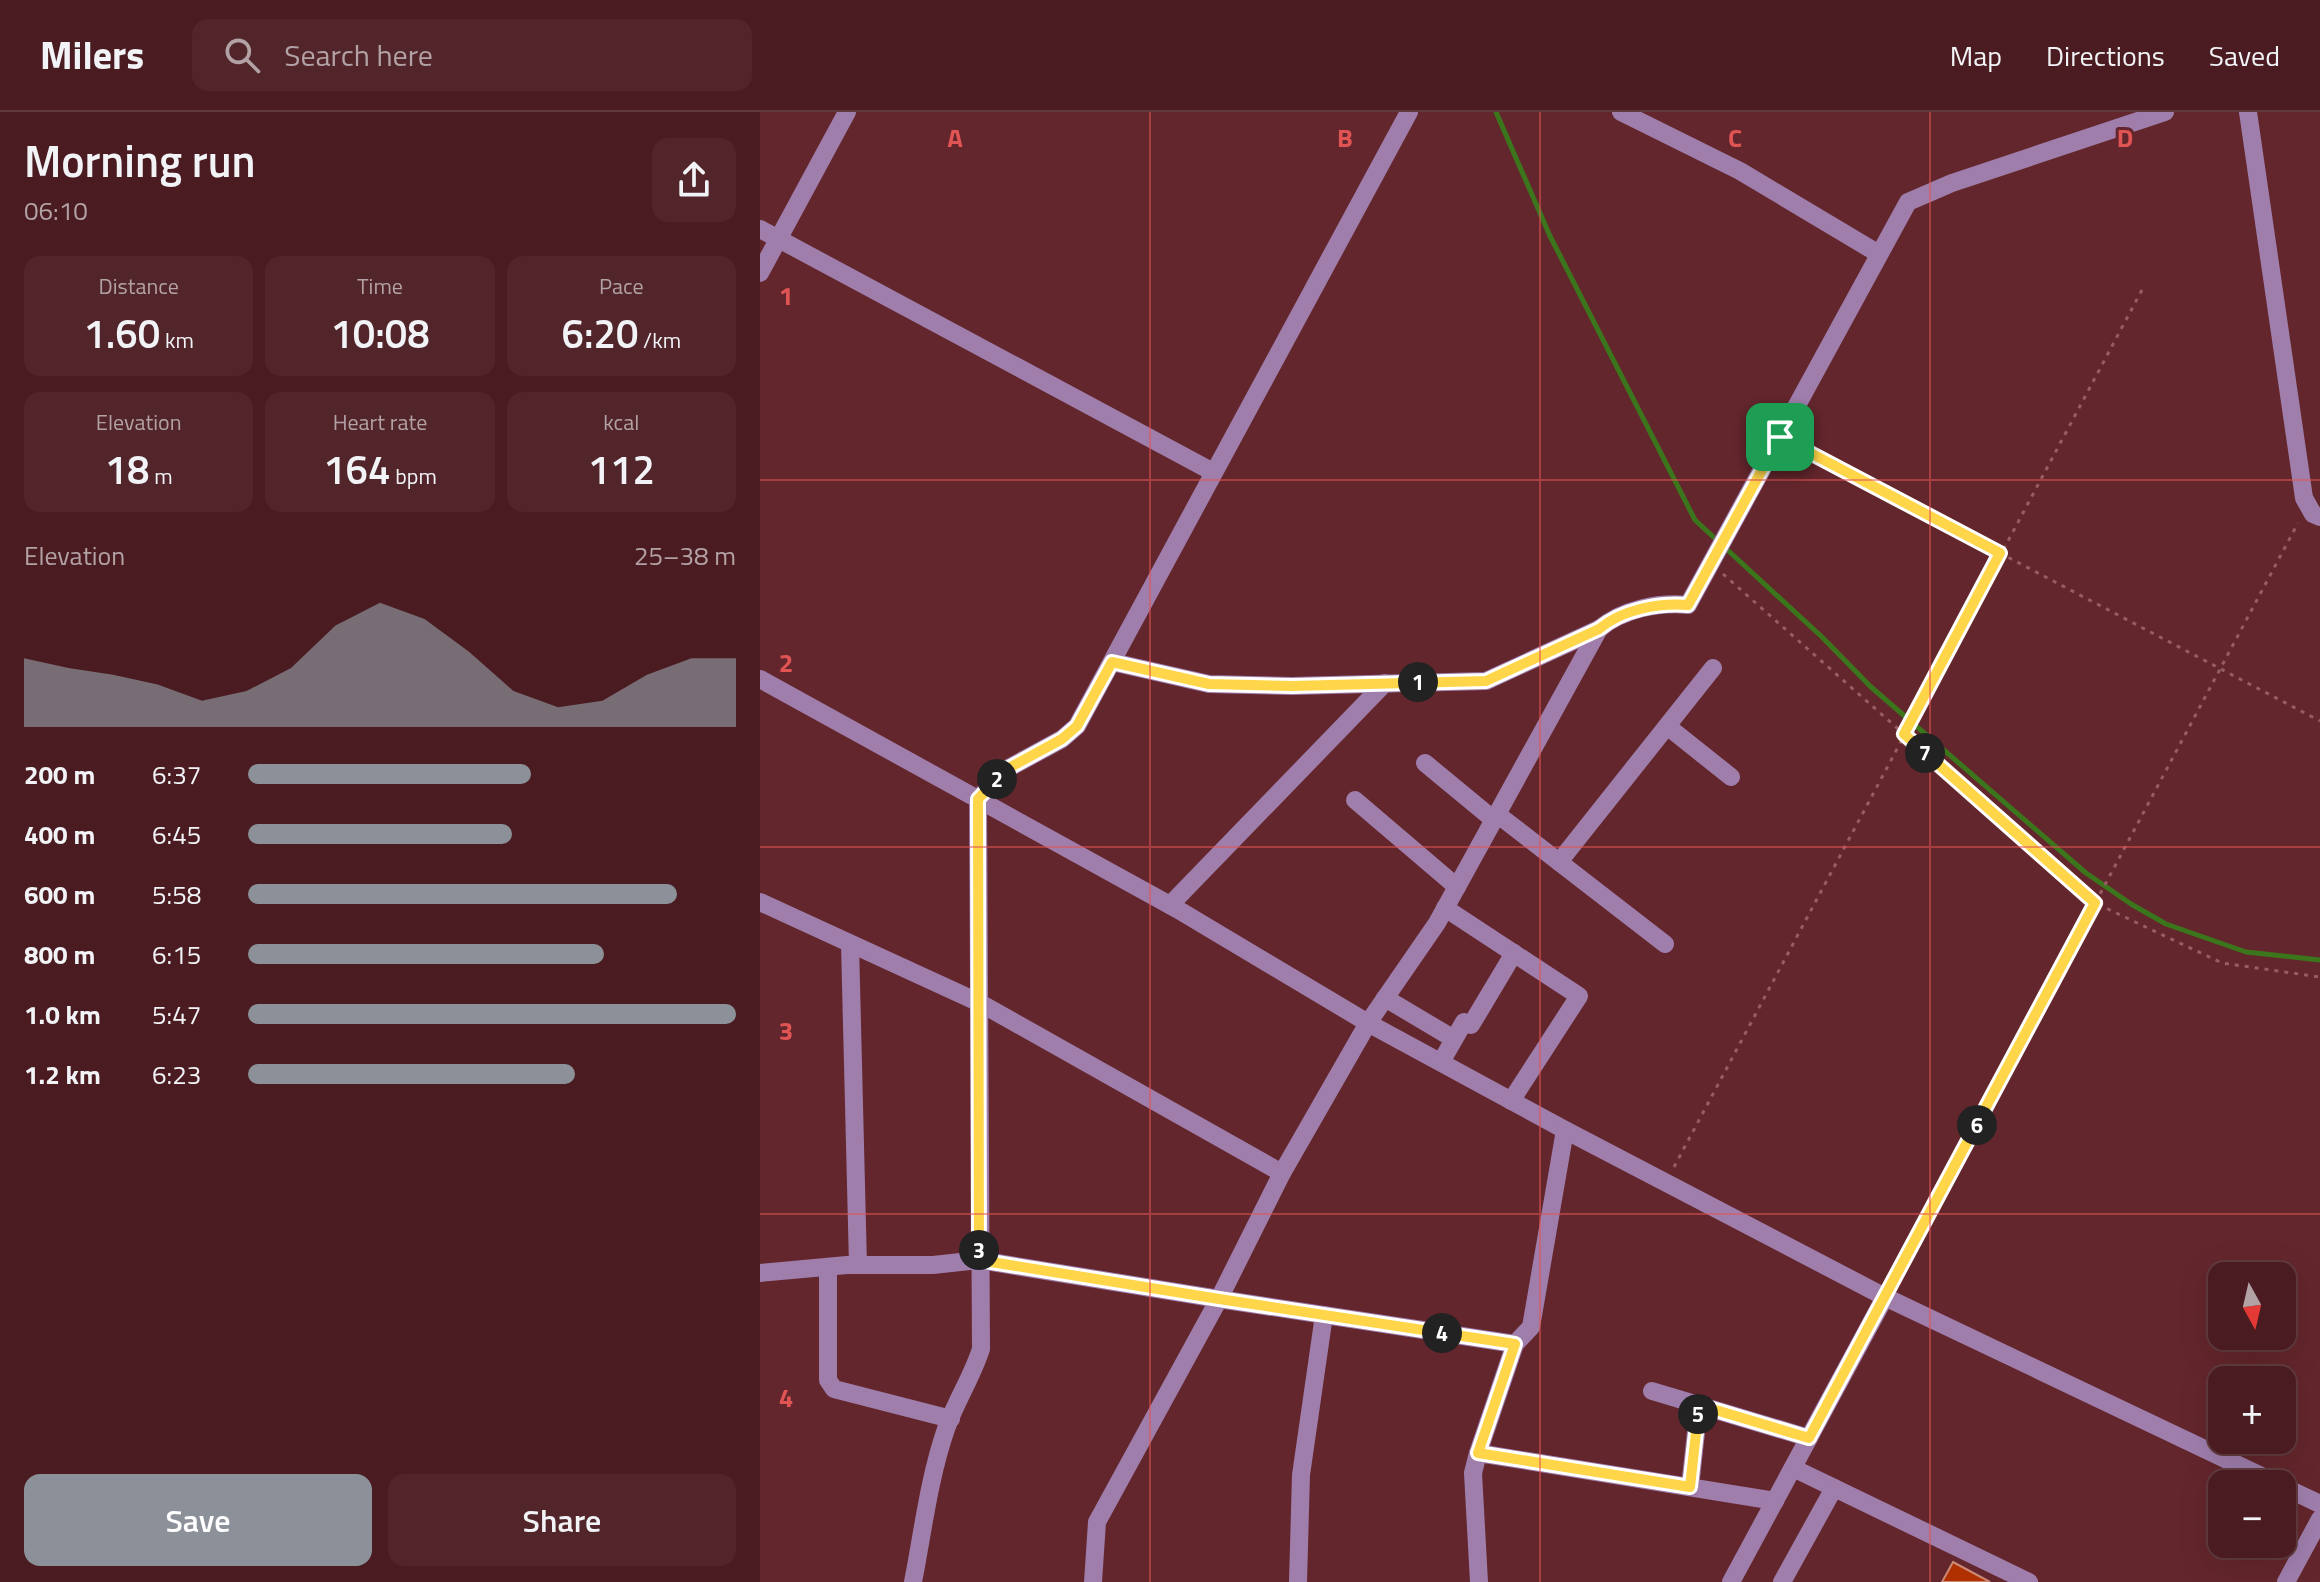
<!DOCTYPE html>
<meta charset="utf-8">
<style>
:root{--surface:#4a1c21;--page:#51252a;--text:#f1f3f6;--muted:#b2a1a5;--line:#613a3f;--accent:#8c9099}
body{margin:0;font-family:"Titillium Web",sans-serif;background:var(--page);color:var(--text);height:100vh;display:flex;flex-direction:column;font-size:30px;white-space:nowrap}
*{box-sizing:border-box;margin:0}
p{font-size:26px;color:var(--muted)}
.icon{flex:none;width:44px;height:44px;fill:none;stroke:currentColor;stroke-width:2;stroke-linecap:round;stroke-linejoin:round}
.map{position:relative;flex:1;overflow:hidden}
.side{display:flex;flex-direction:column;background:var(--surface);width:760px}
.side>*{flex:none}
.needle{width:52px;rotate:172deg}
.fabs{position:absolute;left:1448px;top:1150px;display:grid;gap:16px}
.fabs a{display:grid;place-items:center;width:88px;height:88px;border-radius:16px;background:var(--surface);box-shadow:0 8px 32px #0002,0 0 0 2px var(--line);font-size:40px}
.pin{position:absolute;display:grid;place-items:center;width:68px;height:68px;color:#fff;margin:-34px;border-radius:16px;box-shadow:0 4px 12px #0006}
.km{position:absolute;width:40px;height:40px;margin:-20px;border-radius:50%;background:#222;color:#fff;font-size:22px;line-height:40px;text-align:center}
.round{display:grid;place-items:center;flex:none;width:84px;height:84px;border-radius:16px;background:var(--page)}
.overview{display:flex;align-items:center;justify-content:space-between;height:136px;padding:0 24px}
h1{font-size:44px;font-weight:600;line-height:60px}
.figures{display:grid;grid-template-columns:repeat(3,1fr);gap:12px;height:136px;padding:8px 24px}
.figures div{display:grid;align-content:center;border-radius:16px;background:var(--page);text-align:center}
.figures b{font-size:40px;font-weight:600}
.figures small{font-size:22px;font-weight:400}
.figures p{font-size:22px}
.chart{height:224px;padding:16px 24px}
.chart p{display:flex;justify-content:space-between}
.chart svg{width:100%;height:144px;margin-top:8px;fill:var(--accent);opacity:.7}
.button{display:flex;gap:16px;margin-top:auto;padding:16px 24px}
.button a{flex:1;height:92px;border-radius:16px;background:var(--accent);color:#fff;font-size:32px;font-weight:600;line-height:92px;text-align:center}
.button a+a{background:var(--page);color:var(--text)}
ul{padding:0 24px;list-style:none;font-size:26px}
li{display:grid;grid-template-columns:128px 96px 1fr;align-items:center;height:60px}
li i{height:20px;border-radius:10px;background:var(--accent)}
header{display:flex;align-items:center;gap:48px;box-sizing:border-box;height:112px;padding:0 40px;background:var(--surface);border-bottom:2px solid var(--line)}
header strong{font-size:38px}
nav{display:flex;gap:44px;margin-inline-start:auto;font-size:28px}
.search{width:560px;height:72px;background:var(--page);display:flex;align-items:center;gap:20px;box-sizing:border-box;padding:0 28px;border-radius:16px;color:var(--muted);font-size:30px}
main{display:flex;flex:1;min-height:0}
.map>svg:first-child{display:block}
</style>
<header>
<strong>Milers</strong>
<div class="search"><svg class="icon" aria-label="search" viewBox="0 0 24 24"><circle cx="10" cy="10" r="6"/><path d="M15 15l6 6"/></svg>Search here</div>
<nav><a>Map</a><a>Directions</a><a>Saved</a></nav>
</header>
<main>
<section class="side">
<div class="overview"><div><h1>Morning run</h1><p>06:10</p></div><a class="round"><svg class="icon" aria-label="share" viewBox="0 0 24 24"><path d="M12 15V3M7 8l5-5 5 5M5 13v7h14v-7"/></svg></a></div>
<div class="figures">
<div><p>Distance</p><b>1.60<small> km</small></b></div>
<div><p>Time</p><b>10:08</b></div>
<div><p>Pace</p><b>6:20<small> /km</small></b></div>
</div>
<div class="figures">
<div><p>Elevation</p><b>18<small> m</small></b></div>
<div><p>Heart rate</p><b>164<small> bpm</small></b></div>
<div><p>kcal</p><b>112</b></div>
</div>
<div class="chart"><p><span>Elevation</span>25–38 m</p>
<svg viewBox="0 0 160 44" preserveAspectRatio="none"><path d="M0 44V23L10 26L20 28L30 31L40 36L50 33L60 26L70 13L80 6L90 11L100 21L110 33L120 38L130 36L140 28L150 23L160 23V44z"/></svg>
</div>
<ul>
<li><b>200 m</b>6:37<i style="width:58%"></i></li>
<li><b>400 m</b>6:45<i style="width:54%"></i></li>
<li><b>600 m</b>5:58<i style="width:88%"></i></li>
<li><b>800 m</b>6:15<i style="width:73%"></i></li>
<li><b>1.0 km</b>5:47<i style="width:100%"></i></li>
<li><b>1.2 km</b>6:23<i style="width:67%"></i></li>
</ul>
<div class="button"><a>Save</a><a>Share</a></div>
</section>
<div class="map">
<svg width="1560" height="1470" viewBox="0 0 1560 1470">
<rect width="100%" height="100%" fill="#63262c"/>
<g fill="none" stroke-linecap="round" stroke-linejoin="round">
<path stroke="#3c761c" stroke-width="5" d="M736 0 790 124 935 408 1062 525 1111 575 1326 761 1371 792 1406 812 1486 840 1560 848"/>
</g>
<path fill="#af3100" stroke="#cc8976" stroke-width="2" d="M1193 1450 1230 1470H1182Z"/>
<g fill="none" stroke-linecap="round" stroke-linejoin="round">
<g stroke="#945e63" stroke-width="3" stroke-dasharray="4 6" stroke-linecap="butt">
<path d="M1036 334 1560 609"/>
<path d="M963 462 1335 791 1462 851 1560 865"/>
<path d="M914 1055 1383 176"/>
<path d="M1133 1170 1538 411"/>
</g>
<g stroke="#9f7eac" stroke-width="18">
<path d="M861 0 980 59 1119 142"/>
<path d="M1488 0 1544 386 1553 402 1560 405"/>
<path d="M0 117 453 360"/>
<path d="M0 161 87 0"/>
<path d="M352 550 449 572 532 574 726 569 839 517C863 497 898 490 928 493L1148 90 1192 71 1405 0"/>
<path d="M0 567 417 797 608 911 805 1018 1125 1185 1518 1372"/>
<path d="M907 614 971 665"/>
<path d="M665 651 734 708"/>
<path d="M595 688 697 775"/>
<path d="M737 702 905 832"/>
<path d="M799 750 953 556"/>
<path d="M0 790 220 891 522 1061"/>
<path d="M410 793 625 571"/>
<path d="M685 796 819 884 751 989"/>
<path d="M90 832 98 1153"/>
<path d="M625 886 694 927"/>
<path d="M681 950 704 910 711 913 754 841"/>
<path d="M68 1155V1268L74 1277 191 1307"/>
<path d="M0 1161 87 1153H173L219 1148 459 1187 755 1232"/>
<path d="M892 1279 1049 1326"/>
<path d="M718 1341 1015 1389"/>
<path d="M1033 1356 1269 1470"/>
<path d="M1522 1374 1560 1392"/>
<path d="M930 1375 939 1293"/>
<path d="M153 1470C163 1419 169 1366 186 1317 196 1289 212 1265 221 1237L218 687 247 657 302 627 317 614 649 0"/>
<path d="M333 1470 337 1410 459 1187 522 1061 608 911 677 811 839 517"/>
<path d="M538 1470 541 1363 564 1203"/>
<path d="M719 1470 713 1361 718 1341 755 1232 771 1215 805 1018"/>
<path d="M971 1470 1125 1185"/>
<path d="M1022 1470 1074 1376"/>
<path d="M1526 1470 1560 1407"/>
</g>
</g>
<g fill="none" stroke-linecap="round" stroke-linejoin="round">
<defs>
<path id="route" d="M1020 325 1240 441 1144 622 1335 791 1049 1326 939 1293 930 1375 718 1341 755 1232 459 1187 219 1148 218 687 247 657 302 627 317 614 352 550 449 572 532 574 726 569 839 517C863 497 898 491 928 493Z"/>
</defs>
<use href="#route" stroke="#fff" stroke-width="16"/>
<use href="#route" stroke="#ffd54a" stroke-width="10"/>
</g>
<path fill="none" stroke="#e05454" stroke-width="2" stroke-opacity="0.55" d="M390 0V1470M780 0V1470M1170 0V1470M0 368H1560M0 735H1560M0 1102H1560"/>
<g font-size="26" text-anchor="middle" font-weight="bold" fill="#e05454" stroke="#63262c" stroke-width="6" stroke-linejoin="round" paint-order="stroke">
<text x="195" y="35">A</text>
<text x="585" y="35">B</text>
<text x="975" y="35">C</text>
<text x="1365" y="35">D</text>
<text x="26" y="193">1</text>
<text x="26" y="560">2</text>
<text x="26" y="928">3</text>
<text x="26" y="1295">4</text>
</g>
</svg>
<div class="fabs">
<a><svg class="needle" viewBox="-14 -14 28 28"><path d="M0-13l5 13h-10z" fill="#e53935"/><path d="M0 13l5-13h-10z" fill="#b2a1a5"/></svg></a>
<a>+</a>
<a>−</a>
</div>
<div class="pin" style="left:1020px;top:325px;background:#1e9e55"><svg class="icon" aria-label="arrive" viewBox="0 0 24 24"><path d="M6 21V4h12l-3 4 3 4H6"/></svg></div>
<b class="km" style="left:658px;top:570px">1</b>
<b class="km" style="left:237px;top:667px">2</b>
<b class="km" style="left:219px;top:1138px">3</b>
<b class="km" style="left:682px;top:1221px">4</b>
<b class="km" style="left:938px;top:1302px">5</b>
<b class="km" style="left:1217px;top:1013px">6</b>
<b class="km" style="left:1165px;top:641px">7</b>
</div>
</main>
